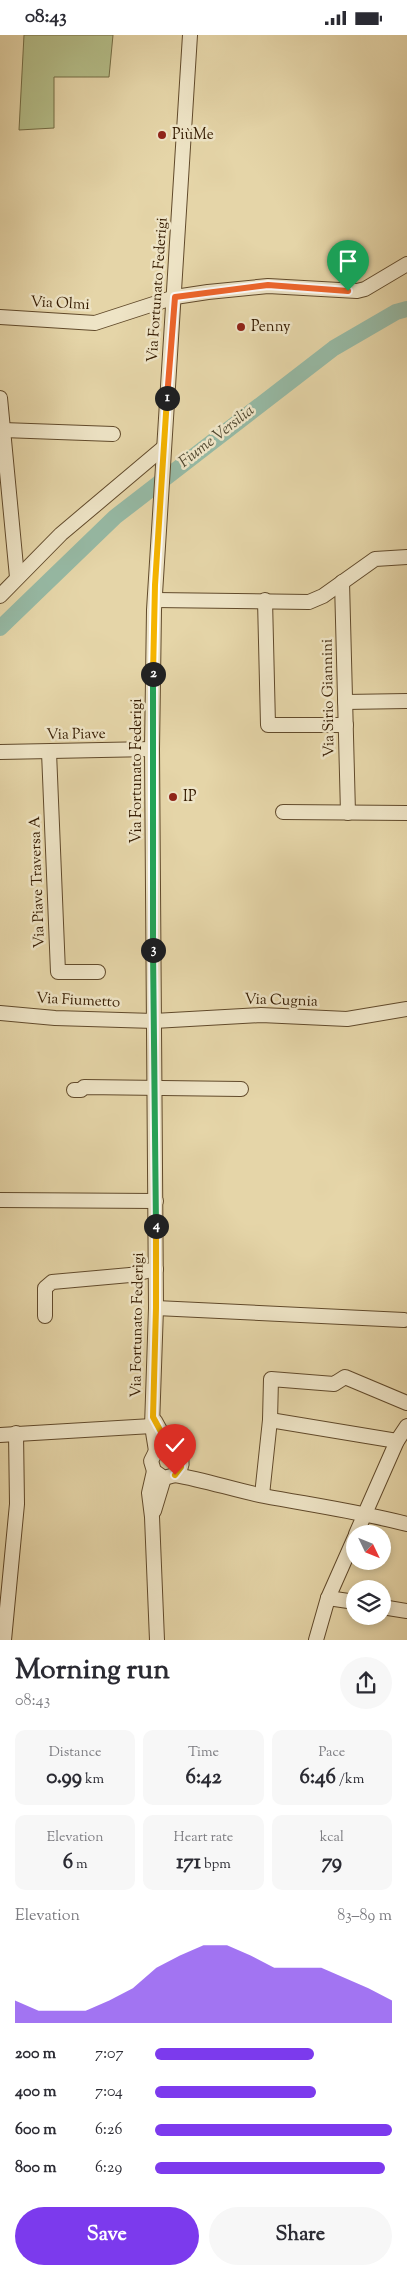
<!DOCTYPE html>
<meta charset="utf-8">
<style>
:root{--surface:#fff;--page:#f7f7f7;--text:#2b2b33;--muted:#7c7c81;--accent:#7c3aed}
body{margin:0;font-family:"Sorts Mill Goudy",serif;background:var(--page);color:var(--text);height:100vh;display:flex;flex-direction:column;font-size:19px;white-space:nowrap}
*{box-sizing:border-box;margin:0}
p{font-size:16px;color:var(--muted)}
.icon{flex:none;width:28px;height:28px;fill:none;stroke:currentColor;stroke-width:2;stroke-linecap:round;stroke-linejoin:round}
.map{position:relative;height:1605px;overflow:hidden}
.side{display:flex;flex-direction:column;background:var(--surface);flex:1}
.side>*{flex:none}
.needle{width:32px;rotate:133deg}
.controls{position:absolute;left:346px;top:1490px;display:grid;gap:10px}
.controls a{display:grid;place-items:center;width:45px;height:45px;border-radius:50%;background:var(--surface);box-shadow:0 2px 8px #0003;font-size:25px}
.pin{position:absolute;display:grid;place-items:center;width:42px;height:42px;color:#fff;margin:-51px -21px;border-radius:50% 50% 50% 0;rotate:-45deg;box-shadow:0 0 5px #0007}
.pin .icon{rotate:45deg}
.km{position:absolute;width:25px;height:25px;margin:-12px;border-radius:50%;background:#222;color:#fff;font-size:14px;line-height:25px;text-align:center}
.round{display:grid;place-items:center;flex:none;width:52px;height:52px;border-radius:26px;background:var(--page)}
.summary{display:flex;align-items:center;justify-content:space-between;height:85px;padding:0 15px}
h1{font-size:28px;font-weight:700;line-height:38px}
.stats{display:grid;grid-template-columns:repeat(3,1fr);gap:8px;height:85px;padding:5px 15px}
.stats div{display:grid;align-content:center;border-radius:10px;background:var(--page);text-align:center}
.stats b{font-size:21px;font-weight:700}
.stats small{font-size:14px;font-weight:400}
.stats p{font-size:14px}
.chart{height:140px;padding:10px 15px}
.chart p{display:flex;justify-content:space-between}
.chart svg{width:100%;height:90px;margin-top:5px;fill:var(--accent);opacity:.7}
.primary-button{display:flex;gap:10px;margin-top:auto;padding:10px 15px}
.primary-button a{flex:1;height:58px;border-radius:30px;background:var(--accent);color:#fff;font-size:20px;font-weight:700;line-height:58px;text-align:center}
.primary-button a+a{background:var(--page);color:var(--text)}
ul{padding:0 15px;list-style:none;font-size:16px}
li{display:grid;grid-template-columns:80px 60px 1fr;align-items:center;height:38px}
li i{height:12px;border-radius:6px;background:var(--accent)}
.status{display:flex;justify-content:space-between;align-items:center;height:35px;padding:0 25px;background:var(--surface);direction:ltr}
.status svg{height:14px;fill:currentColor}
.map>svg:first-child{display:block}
</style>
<div class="status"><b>08:43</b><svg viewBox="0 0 49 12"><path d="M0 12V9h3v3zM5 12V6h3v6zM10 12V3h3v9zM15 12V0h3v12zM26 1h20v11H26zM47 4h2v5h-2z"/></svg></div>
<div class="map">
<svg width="407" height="1605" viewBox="0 0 407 1605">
<rect width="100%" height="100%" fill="#e5d5a8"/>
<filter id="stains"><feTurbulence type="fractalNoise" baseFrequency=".004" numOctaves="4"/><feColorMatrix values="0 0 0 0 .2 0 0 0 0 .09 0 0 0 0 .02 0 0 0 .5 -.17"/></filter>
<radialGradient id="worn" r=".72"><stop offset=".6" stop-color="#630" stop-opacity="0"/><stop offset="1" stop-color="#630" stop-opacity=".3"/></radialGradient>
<path fill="#b4bd88" stroke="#746c44" d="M24 0H113L109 42H54V93L19 95Z"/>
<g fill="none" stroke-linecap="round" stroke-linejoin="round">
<path stroke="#96b9a4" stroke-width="16" d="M0 593 115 482 334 313 396 277 407 274"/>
<defs>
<g id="minor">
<path d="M0 282 95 288 175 262 208 257 268 251 357 256 365 254 407 229"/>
<path d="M0 363 17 542"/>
<path d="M3 395 113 399"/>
<path d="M342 547 348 778"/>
<path d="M0 561 61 499 163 413"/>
<path d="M155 565 309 567 323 561 375 524 407 522"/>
<path d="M265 565 268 690H346"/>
<path d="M345 667 407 666"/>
<path d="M0 717 152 714"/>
<path d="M49 717 58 937H98"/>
<path d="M283 777 407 778"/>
<path d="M0 978 55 983 154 986 261 980 347 984 407 974"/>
<path d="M74 1055H81L84 1052 241 1054"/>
<path d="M0 1165 156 1166"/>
<path d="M156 1273 404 1285"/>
<path d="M45 1281V1253L52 1247 130 1240 156 1234"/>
<path d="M270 1385 397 1406"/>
<path d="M155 1386C160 1395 164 1403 170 1411 178 1421 189 1426 175 1440L164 1443 154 1436 151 1426 156 1416 166 1413 172 1414"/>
<path d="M0 1400 152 1391"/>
<path d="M156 1416 152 1391 156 1273 152 714 154 575 190 0"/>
<path d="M154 1436 149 1458 152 1482 157 1605"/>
<path d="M175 1440C205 1445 234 1455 264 1461 312 1470 360 1477 407 1489"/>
<path d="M262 1460 270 1385 271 1344 334 1349 345 1342 407 1368"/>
<path d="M154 1476 164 1443"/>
<path d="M356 1499 397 1406 407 1391"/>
<path d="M328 1563 355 1567"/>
<path d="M382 1572 407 1576"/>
<path d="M4 1605 17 1469 16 1398"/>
<path d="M316 1605 328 1563 355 1502"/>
</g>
</defs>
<use href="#minor" stroke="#614a2b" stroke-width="16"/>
<use href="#minor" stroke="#eee4c6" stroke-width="14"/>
</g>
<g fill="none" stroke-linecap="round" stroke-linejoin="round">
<defs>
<path id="split-1" d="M167 363 175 262 268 250 348 256"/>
<path id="split-2" d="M153 639 155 550 167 363"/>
<path id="split-3" d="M153 915V639"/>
<path id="split-4" d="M153 915 156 1191"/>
<path id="split-5" d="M156 1191V1273L153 1382 166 1406 180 1422 181 1432 175 1440"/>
</defs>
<use href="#split-1" stroke="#fff" stroke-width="10"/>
<use href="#split-2" stroke="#fff" stroke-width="10"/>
<use href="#split-3" stroke="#fff" stroke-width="10"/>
<use href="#split-4" stroke="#fff" stroke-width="10"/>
<use href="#split-5" stroke="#fff" stroke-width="10"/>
<use href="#split-1" stroke="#f0652b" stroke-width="6"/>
<use href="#split-2" stroke="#f5b400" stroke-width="6"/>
<use href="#split-3" stroke="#22a559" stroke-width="6"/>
<use href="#split-4" stroke="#22a559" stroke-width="6"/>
<use href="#split-5" stroke="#f5b400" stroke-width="6"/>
</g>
<g fill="#8f2418" stroke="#eee4c6" stroke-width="2">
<circle cx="162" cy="100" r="5"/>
<circle cx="241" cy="292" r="5"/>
<circle cx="173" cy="762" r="5"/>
</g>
<g text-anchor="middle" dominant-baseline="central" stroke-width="5" stroke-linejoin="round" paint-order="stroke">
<g font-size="15" fill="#351b01" stroke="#eee4c6" text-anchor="start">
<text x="172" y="100">PiùMe</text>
<text x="251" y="292">Penny</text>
<text x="183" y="762">IP</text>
</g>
<g font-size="15" fill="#351b01" stroke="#eee4c6">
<text transform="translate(158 255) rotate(-86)">Via Fortunato Federigi</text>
<text transform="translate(60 269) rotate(3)">Via Olmi</text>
<text transform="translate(329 663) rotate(-91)">Via Sirio Giannini</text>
<text transform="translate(76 700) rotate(-1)">Via Piave</text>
<text transform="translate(137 736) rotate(-90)">Via Fortunato Federigi</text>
<text transform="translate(38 847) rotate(-92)">Via Piave Traversa A</text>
<text transform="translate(78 966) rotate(3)">Via Fiumetto</text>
<text transform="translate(281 966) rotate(2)">Via Cugnia</text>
<text transform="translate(138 1290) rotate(-89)">Via Fortunato Federigi</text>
</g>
<g font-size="16" font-style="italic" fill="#524a32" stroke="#eee4c6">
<text transform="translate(217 402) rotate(-38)">Fiume Versilia</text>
</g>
</g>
<rect width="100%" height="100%" filter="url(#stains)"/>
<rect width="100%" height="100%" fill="url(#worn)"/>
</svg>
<div class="controls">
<a><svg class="needle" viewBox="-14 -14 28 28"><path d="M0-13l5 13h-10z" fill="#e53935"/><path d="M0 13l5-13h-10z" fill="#7c7c81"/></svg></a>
<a><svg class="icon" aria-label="layers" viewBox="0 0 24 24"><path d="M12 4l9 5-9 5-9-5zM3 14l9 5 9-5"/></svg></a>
</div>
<div class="pin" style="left:348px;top:256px;background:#1e9e55"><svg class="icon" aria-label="arrive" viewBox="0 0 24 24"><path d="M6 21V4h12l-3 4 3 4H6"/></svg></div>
<div class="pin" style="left:175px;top:1440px;background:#d93025"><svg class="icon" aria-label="check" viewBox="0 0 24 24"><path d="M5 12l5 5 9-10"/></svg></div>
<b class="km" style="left:167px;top:363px">1</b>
<b class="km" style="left:153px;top:639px">2</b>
<b class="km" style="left:153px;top:915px">3</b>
<b class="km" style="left:156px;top:1191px">4</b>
</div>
<section class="side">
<div class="summary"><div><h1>Morning run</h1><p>08:43</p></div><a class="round"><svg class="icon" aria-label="share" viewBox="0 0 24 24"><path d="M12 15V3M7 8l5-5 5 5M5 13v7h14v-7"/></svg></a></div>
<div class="stats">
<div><p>Distance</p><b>0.99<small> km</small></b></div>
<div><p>Time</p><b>6:42</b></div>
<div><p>Pace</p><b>6:46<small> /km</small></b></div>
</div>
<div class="stats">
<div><p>Elevation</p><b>6<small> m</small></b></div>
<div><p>Heart rate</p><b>171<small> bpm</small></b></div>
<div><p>kcal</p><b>79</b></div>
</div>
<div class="chart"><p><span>Elevation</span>83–89 m</p>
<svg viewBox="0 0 160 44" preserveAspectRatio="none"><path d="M0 44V33L10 38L20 38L30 38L40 33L50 27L60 17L70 11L80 6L90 6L100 11L110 17L120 17L130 17L140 22L150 27L160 33V44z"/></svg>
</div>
<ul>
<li><b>200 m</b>7:07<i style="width:67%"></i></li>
<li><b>400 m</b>7:04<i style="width:68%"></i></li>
<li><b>600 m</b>6:26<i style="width:100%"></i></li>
<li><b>800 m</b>6:29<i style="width:97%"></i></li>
</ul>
<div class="primary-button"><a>Save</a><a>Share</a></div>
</section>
